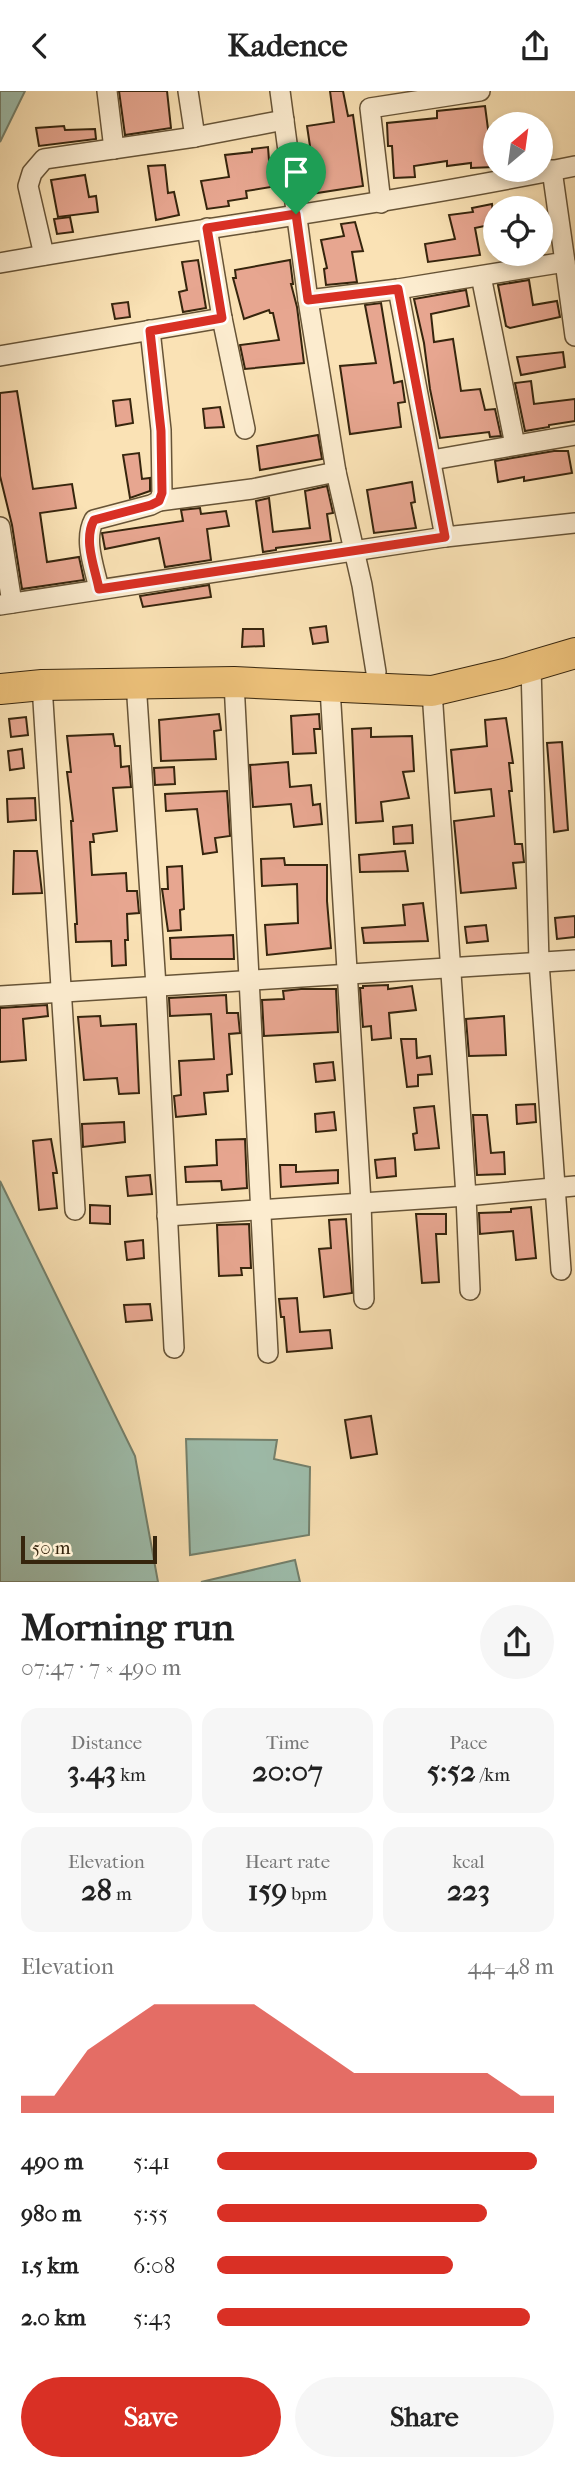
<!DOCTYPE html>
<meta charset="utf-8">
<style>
:root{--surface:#fff;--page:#f6f6f6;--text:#222;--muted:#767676;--accent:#d93025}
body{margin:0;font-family:"IM FELL French Canon",serif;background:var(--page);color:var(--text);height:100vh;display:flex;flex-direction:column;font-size:26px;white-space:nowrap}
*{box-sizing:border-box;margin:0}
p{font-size:23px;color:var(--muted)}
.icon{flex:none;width:38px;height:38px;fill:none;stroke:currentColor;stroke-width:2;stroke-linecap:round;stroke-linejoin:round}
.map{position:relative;height:1491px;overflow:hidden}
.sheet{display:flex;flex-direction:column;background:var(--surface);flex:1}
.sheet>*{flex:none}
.needle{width:46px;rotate:29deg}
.tools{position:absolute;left:483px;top:21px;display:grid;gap:14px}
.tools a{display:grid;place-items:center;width:70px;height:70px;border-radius:50%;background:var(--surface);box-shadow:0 4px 10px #0003;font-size:35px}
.scale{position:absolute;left:21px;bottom:18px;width:136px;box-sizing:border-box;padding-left:7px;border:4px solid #36250d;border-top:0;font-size:19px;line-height:24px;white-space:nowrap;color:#36250d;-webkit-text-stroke:5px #fceccf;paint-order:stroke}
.pin{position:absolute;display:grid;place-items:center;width:60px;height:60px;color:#fff;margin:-72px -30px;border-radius:50% 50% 50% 0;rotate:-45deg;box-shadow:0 0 7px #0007}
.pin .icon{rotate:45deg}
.round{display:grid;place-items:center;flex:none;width:74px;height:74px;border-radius:37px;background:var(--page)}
.summary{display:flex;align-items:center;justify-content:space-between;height:119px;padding:0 21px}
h1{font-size:38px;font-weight:700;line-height:52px}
.figures{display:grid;grid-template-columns:repeat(3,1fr);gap:10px;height:119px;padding:7px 21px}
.figures div{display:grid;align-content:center;border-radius:18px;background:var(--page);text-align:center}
.figures b{font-size:30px;font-weight:700}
.figures small{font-size:19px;font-weight:400}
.figures p{font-size:19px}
.chart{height:196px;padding:14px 21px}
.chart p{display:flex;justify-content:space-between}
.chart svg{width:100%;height:126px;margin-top:7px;fill:var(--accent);opacity:.7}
.primary-button{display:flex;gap:14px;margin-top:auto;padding:14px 21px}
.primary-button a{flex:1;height:80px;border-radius:42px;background:var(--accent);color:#fff;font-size:28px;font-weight:700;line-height:80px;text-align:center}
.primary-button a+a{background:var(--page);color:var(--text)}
ul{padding:0 21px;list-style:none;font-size:23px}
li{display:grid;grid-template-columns:112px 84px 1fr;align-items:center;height:52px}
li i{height:18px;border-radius:9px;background:var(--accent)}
header{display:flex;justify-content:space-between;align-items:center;height:91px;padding:0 21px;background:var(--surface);font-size:32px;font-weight:700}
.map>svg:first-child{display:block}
</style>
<header><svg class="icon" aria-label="back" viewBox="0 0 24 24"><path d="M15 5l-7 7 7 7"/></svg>Kadence<svg class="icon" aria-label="share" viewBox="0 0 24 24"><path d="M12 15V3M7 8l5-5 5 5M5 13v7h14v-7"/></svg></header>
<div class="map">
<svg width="575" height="1491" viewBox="0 0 575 1491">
<rect width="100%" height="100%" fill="#fae2b5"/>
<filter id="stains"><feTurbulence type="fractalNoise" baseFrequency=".00286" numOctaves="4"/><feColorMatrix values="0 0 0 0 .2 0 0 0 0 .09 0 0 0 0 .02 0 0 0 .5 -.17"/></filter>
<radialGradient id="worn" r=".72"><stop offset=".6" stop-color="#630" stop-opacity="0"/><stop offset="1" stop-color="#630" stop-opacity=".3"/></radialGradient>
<g fill="#9ebead" stroke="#74816d" stroke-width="2">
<path d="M0 0H25L0 51Z"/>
<path d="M0 1090 135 1365 158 1491H0Z"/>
<path d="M186 1348 277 1349 274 1368 310 1376 309 1444 190 1464Z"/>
<path d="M295 1469 300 1491H201Z"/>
</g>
<g fill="#e7a690" stroke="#36250d" stroke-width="2">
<path d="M119 0H167L171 37 125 44Z"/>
<path d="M330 0H343L348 25 353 24 363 95 317 102 307 35 334 31Z"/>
<path d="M485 15 493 76 471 77V72L447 75V70L414 75 415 86 394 87 392 55H388L387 32 437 27V20Z"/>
<path d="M64 35 65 39 95 38 96 48 39 55 36 37Z"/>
<path d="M268 56 271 96 246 100 247 107 228 110 229 115 207 118 201 90 229 86 225 64 252 61V58Z"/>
<path d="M165 74 168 102 174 101 179 124 156 129 148 75Z"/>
<path d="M85 84 89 106 96 105 98 121 58 126 51 89Z"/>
<path d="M492 113 494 133 475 137 480 164 428 171 425 153 455 148 449 124 473 121 472 117Z"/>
<path d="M70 126 73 141 57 143 54 128Z"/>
<path d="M355 131 363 160 352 161 357 191 326 194 324 178 327 177 321 149 344 145 341 133Z"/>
<path d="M198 169 206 217 183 221 179 201 187 199 182 171Z"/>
<path d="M290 169 293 193H291L297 216 304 272 245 278 240 254 279 249 273 222H270L269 219 244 228 233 187H236L235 179Z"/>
<path d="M529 189 533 214 557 210 560 226 510 237 506 235 498 194Z"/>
<path d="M466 199 469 215 431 223 434 251 453 248 461 300 480 298 485 319 495 318 501 345 490 346 489 341 440 347 430 298 424 252 414 208Z"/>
<path d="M128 211 130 226 115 228 112 213Z"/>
<path d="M381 212 394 292 402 290 405 311 398 312 401 336 350 343 340 275 376 272 365 214Z"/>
<path d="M563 261 565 276 521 284 517 266Z"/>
<path d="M531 290 534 313 575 308V330L549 334V336L525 340 515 292Z"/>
<path d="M17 300 33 398 72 393 76 417 40 422 47 471 79 466 84 489 22 498 12 434 0 385V302Z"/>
<path d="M130 308 133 332 116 335 113 310Z"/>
<path d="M220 316 224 336 205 337 203 318Z"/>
<path d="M318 344 322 368 260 379 257 355Z"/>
<path d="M554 360H568L572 382 524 390V386L498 391 495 370Z"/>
<path d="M139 362 142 388 150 387V400L130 407 123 364Z"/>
<path d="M412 391 415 411 411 412 416 437 374 442 367 399Z"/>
<path d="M327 395 333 422 327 423 331 450 276 457V459L263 461 256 410 269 407 273 441 310 437 305 400Z"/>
<path d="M200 417 201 423 226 420 229 435 207 438 211 469 165 476 159 447 105 458 102 442 183 430 181 419Z"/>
<path d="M209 494 211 506 143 516 140 505Z"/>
<path d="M326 535 328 551 313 553 310 537Z"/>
<path d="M243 538H263L264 555 242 556Z"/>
<path d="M219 623 221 639 214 640 216 668 161 670 159 629Z"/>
<path d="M319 623 320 638H314L316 662 293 663 291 625Z"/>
<path d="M26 626 28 644 11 646 9 628Z"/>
<path d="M506 627 513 672H509L512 700H509L515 753H522L524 771 513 772 516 797 461 802 454 730 494 725 491 698 455 702 451 659 487 655 485 629Z"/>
<path d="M371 637V646L412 645 414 680 403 681 409 707 381 711 383 730 356 732 352 638Z"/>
<path d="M113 643 115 655H120L121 676 129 675 131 696 113 697 117 740 93 743 94 751H90L92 784 126 782 127 800H137L139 822 127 823 128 849H125L126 874 112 875 111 850 76 851 75 833H77L71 730H73L67 681H71L67 645Z"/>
<path d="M562 651 568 739 554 741 547 652Z"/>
<path d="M22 658 24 677 10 679 8 660Z"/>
<path d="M288 671 290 696 311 694 313 714 320 713 322 733 294 736 291 713 253 716 250 674Z"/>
<path d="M174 676 175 693 155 694 154 677Z"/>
<path d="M227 700 230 745 215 747 217 761 203 763 197 718 166 720 165 703Z"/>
<path d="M35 707 36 729 8 731 7 708Z"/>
<path d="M412 734 413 752 394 753 393 736Z"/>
<path d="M14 760H37L42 802 13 803Z"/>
<path d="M405 760 408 780 360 781 359 764Z"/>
<path d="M284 767 285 774H327V810L331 857 267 864 265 834 298 832 297 793 262 795 261 768Z"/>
<path d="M182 775 184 818 180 819 181 839 168 840 162 798H168L167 776Z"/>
<path d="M423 812 428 850 364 852 362 837 405 834 403 814Z"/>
<path d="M575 825V846L557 848 555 827Z"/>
<path d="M486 834 488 850 467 852 465 836Z"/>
<path d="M233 844 234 868H171L170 847Z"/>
<path d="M388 894V898L412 895 416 919 389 922 391 947 372 949 371 935 363 936 360 897H363V895Z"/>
<path d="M301 898H336L338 941 264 945 262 909 284 908 283 900Z"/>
<path d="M226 904 227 922H238L240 942 229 943 232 983 227 984 228 1000 204 1002 206 1023 176 1026 174 1005 181 1004 179 970 214 968 213 954 211 923 170 925 169 907Z"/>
<path d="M47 914 48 925 23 928 26 969 0 971V917Z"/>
<path d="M100 925 101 935 136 933 139 1002 119 1003 117 987 84 989 78 926Z"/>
<path d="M504 925 506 964 469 965 466 928Z"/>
<path d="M401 948H416L417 967 430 965 432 983 418 984V995L407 996Z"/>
<path d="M333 971 335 989 316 991 314 973Z"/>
<path d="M535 1013 536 1031 517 1033 516 1014Z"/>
<path d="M434 1015 439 1057 415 1059 413 1043 417 1042 414 1017Z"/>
<path d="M334 1021 336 1039 316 1041 315 1023Z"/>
<path d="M473 1024H487L491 1062 504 1061 505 1083 477 1084Z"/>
<path d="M124 1031 125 1051 83 1056 82 1033Z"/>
<path d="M51 1048 57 1082H53L57 1117 39 1119 33 1050Z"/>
<path d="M245 1048 247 1097 222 1099 221 1090 186 1091 185 1076 217 1074 216 1049Z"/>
<path d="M395 1067 396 1085 377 1087 375 1069Z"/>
<path d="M280 1074H296V1081L338 1079V1092L281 1096Z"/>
<path d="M150 1084 152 1103 128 1105 126 1086Z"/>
<path d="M90 1114 110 1115V1133L90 1132Z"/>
<path d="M531 1116 536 1167 516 1169 513 1140 480 1143 479 1122 511 1121V1118Z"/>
<path d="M416 1123H446V1143H436L439 1191 422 1192Z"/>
<path d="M346 1128 352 1202 324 1206 319 1158 331 1157 329 1129Z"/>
<path d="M249 1133 251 1177H241L242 1184 219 1185 217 1134Z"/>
<path d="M143 1149 144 1167 127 1169 125 1151Z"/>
<path d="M297 1207 300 1241 330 1239 332 1257 287 1261 284 1226H281L279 1208Z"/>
<path d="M150 1213 152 1229 126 1231 124 1214Z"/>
<path d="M371 1325 377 1363 351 1367 345 1329Z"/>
</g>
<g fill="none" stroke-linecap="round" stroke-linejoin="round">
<defs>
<g id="minor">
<path d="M107 0 114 58"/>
<path d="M188 0 195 46"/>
<path d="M280 0 308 209 336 381 362 494 376 581"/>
<path d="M381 112 370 17 480 0"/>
<path d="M207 137 222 227 245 338"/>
<path d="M44 164 28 95 32 82 44 68 195 46 284 29"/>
<path d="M565 171 575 245"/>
<path d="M0 172C192 138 385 114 575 75"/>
<path d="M481 185 515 354"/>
<path d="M398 198 445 446 575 432"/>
<path d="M308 209 398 198 565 171 552 79"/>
<path d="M0 265 222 227"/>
<path d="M432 369 575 344"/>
<path d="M159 410 252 398 336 381"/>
<path d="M0 436 12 512"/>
<path d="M99 498C95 478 83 449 94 429L151 414 159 410 162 402 161 339 150 239"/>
<path d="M0 514 445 446"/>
<path d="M531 575 539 871 561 1179"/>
<path d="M136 591 156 895 174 1257"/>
<path d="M234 591 268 1262"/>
<path d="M42 594 75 1119"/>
<path d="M330 597 361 1111 364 1208"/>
<path d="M432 600 466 1105 470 1199"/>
<path d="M0 905 575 869"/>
<path d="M167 1125 466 1105 575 1095"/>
</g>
<path id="primary" d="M0 598 42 594 234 591 432 600 508 582 575 562"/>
</defs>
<use href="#minor" stroke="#675437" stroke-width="22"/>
<use href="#primary" stroke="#36250d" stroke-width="32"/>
<use href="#minor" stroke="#fceccf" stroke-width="19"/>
<use href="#primary" stroke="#edc17a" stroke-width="30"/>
</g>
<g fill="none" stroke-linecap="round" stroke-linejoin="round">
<defs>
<path id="route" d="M296 123 308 209 398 198 445 446 99 498C95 477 83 449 94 429L151 414 159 410 162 402 161 340 150 240 222 227 207 137Z"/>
</defs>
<use href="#route" stroke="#fff" stroke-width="14"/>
<use href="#route" stroke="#d93025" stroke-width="9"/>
</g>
<rect width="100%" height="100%" filter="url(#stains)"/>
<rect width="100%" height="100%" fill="url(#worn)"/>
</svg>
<div class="tools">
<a><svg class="needle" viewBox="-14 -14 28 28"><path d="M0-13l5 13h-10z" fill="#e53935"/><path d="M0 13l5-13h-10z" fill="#767676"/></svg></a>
<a><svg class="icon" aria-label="locate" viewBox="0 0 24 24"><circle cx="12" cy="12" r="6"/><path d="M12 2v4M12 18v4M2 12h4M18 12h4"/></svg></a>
</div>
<div class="scale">50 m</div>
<div class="pin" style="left:296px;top:123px;background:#1e9e55"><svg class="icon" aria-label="arrive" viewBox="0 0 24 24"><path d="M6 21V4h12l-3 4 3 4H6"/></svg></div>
</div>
<section class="sheet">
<div class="summary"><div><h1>Morning run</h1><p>07:47 · 7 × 490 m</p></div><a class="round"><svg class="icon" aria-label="share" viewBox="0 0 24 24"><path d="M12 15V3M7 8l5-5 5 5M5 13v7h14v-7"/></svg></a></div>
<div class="figures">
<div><p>Distance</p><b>3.43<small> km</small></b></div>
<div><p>Time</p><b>20:07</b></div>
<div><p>Pace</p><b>5:52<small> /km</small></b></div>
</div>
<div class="figures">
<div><p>Elevation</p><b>28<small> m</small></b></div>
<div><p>Heart rate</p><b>159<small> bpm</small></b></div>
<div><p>kcal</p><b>223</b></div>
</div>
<div class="chart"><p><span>Elevation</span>44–48 m</p>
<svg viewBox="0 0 160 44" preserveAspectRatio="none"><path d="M0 44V38L10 38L20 22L30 14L40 6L50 6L60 6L70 6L80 14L90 22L100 30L110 30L120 30L130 30L140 30L150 38L160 38V44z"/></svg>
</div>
<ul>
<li><b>490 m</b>5:41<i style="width:95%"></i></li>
<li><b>980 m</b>5:55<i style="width:80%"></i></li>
<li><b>1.5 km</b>6:08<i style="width:70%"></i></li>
<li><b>2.0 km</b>5:43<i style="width:93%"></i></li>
</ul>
<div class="primary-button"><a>Save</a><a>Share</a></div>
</section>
